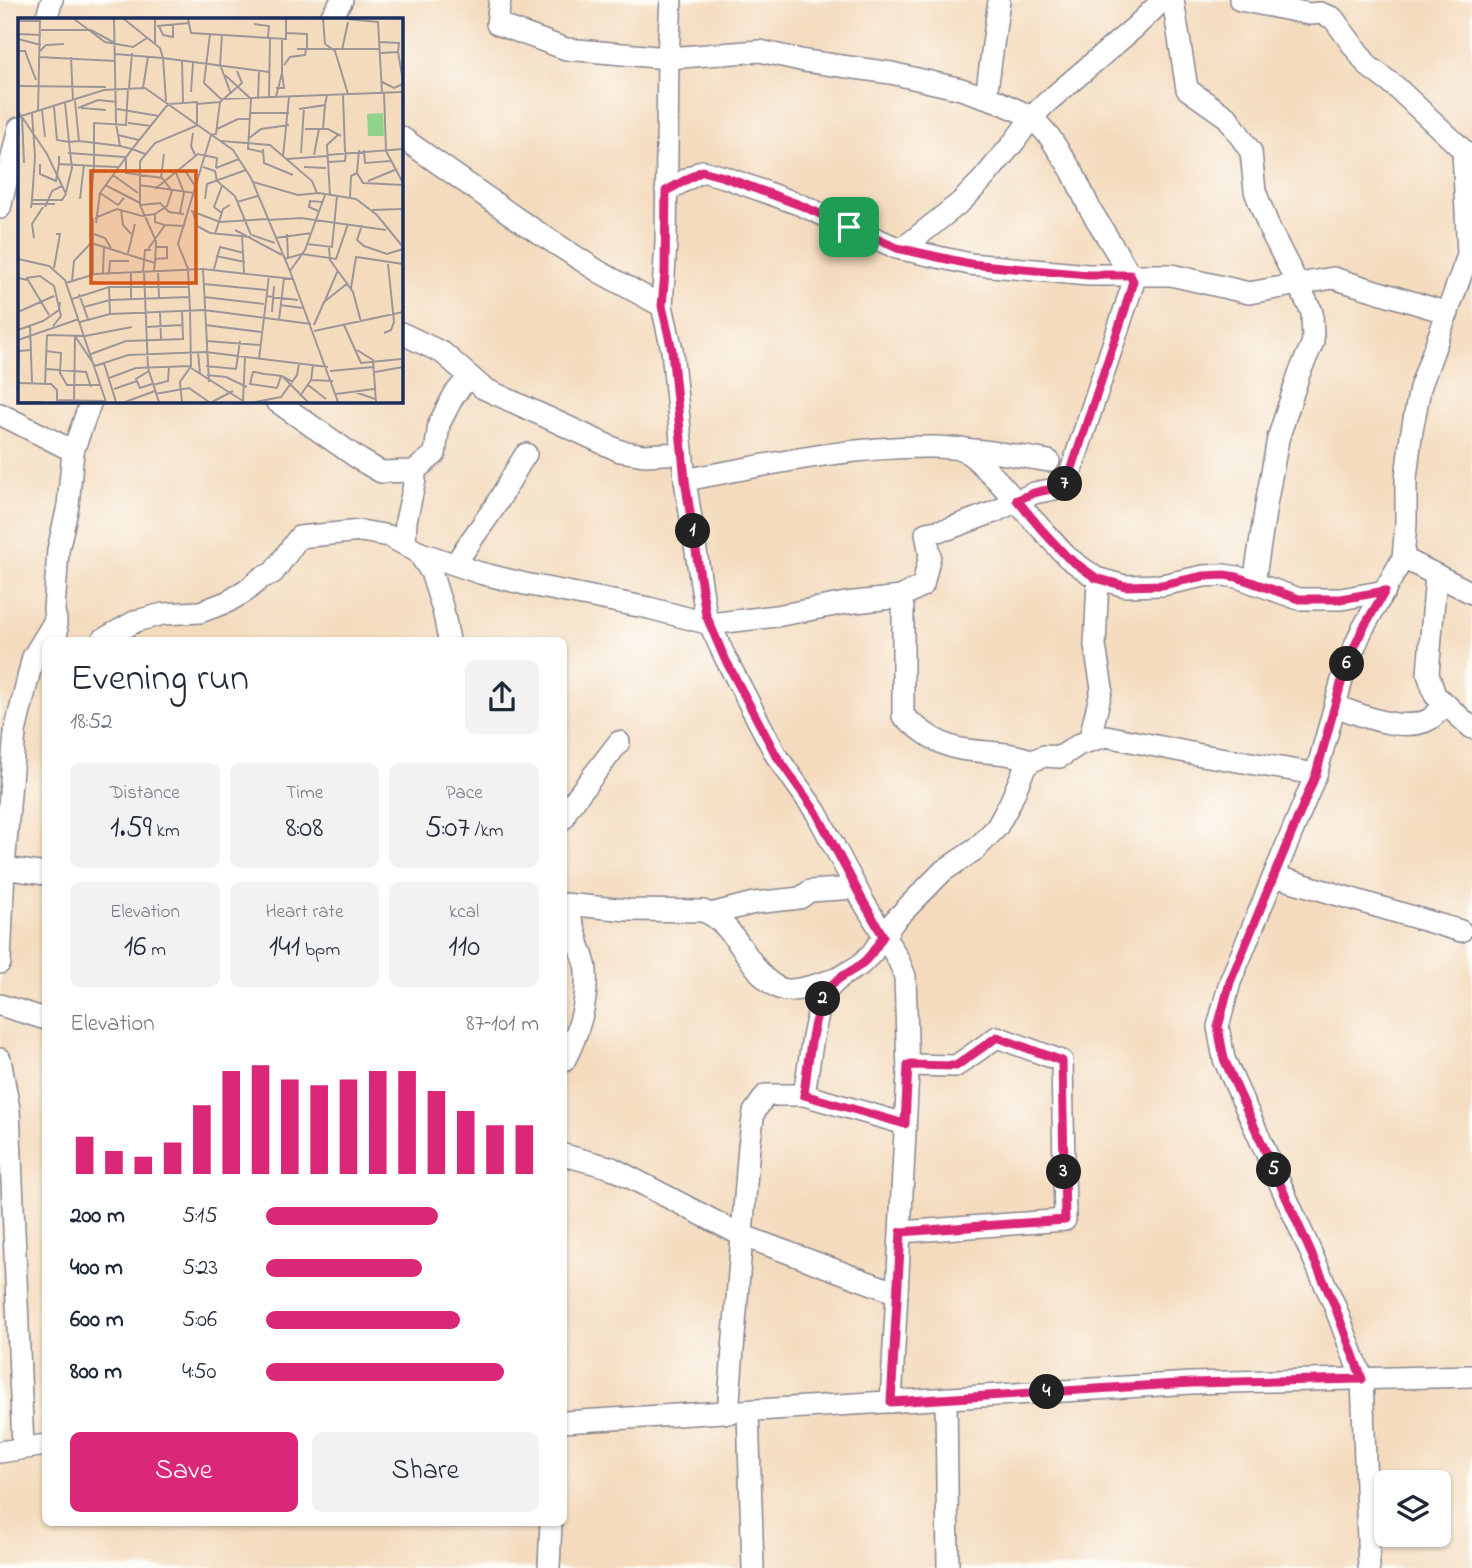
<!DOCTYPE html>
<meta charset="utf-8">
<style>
:root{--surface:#fff;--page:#f2f2f3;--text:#1f2937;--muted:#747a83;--accent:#db2777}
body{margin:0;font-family:"Indie Flower",sans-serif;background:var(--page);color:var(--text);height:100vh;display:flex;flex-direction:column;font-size:26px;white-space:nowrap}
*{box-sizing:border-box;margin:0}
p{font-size:23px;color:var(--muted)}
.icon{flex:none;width:38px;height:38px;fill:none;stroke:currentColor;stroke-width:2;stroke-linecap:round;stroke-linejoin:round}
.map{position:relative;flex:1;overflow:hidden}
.details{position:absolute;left:42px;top:637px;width:525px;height:889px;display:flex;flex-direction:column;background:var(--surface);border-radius:10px;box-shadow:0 2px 5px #0004}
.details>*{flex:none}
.controls{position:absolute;left:1374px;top:1470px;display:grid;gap:14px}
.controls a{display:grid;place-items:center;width:77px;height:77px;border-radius:10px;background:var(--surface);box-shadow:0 2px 5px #0004;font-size:35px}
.pin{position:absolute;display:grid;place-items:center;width:60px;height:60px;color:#fff;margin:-30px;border-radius:14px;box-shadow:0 4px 10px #0006}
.km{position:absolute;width:35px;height:35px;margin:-18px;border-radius:50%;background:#222;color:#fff;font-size:19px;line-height:35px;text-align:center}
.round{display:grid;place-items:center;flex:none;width:74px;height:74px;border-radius:10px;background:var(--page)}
.head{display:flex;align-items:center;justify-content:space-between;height:119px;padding:0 28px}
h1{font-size:38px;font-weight:600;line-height:52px}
.stats{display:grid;grid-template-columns:repeat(3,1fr);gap:10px;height:119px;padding:7px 28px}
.stats div{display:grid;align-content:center;border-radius:10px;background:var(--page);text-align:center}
.stats b{font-size:30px;font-weight:600}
.stats small{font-size:19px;font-weight:400}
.stats p{font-size:19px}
.chart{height:196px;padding:14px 28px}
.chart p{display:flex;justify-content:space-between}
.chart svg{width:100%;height:126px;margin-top:7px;stroke:var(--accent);stroke-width:6}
.primary-button{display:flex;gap:14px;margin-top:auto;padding:14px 28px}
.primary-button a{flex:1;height:80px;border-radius:10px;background:var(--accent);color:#fff;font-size:28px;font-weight:600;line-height:80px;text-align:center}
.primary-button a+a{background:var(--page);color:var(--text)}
ul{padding:0 28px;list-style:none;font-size:23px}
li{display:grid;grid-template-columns:112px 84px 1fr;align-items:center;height:52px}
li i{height:18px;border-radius:9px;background:var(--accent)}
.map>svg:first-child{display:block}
</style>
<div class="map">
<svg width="1472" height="1568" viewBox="0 0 1472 1568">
<rect width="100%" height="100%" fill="#fdfcf7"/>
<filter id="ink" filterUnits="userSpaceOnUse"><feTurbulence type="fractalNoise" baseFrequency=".0143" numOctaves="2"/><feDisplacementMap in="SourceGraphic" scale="14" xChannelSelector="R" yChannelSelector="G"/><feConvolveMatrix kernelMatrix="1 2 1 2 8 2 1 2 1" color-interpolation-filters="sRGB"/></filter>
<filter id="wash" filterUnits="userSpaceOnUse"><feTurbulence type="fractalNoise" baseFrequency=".00686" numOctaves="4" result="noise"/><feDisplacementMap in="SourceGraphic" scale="28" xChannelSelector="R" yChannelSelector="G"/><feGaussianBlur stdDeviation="1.57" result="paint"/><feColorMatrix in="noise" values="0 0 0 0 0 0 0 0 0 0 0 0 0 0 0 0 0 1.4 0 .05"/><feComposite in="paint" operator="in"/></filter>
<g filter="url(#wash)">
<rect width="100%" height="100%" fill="#f4dbbe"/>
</g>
<g filter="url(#ink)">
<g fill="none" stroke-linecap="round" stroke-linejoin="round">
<defs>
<g id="minor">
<path d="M500 0 497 24 566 49 668 58 760 51 805 61 891 73 961 89 997 101 1032 117 1049 136 1072 171 1090 209 1134 281 1070 474 1065 483 1060 488 1034 493 994 512 948 529 926 533 930 555 923 585 901 597"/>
<path d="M671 0 668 56 666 243 662 306 672 350 685 480 706 616 725 657 776 755 816 812 863 901 898 959 905 976 908 1072 897 1293"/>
<path d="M1173 0 1187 89 1228 118 1251 152 1255 191 1270 230 1312 312 1313 342 1299 374 1278 439 1267 499 1254 583"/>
<path d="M1240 0 1310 14 1320 13 1333 18 1368 66 1396 87 1463 150 1468 254"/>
<path d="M46 19 52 0"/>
<path d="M330 19 342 0"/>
<path d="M986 97 999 0"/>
<path d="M401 137 519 220 598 271 662 306"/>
<path d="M666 191 702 171 724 177 801 205 897 248 970 264 1088 275H1171L1249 293 1333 278 1448 313"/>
<path d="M0 208 19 128"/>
<path d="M897 248 907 245 962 201 984 178 1014 142 1032 117 1046 103 1134 28 1163 0"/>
<path d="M401 333 443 353 483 388 620 451 644 455 682 453"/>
<path d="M276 401 362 461 381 472 414 471 435 454 439 424 454 395 469 377"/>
<path d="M0 414 73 451"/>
<path d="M962 448 979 462 997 480 1067 557 1096 578 1125 586 1162 585 1204 576 1224 575 1237 577 1299 599H1341L1385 591"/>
<path d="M685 480C766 465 848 446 931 447 971 448 1010 454 1049 461"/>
<path d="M405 544 406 521 415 480 414 471"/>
<path d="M418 552 431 572 443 610 449 640"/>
<path d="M1403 558 1472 593"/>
<path d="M456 564C468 542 484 524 497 503 507 487 515 470 526 454"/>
<path d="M1436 575 1428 674 1435 695 1472 728"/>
<path d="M57 632 54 610 58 550 68 506 73 451 91 401"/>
<path d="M102 640 136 621 163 614 200 612 227 602 246 591 261 578 273 573 299 537 361 531 389 536 418 552 480 573 525 584 649 608 710 624 776 616 846 603 901 597 903 609V716C920 730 938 745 960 749 984 753 1009 751 1032 761"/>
<path d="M1335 706C1361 715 1404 734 1430 719 1436 715 1441 709 1446 704"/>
<path d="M1089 741 1102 688 1095 646 1098 579"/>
<path d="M564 818 566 811 619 742"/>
<path d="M4 868 46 874"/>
<path d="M1274 876 1461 931"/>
<path d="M564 904 628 910 703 911C740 923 756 994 792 990 808 989 824 982 839 978"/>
<path d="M564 912C574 922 575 931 579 946 582 954 586 963 586 972 588 1002 578 1035 564 1061"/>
<path d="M711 914 754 903 800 898 810 891 856 888"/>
<path d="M0 963 4 868 15 732 33 657 56 619"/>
<path d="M0 1005 46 1019"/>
<path d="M0 1059 9 1109 23 1447"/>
<path d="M804 1095 813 1037 819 1009 828 989 840 977 860 965 872 953 895 920 943 871 976 849 997 827 1010 803 1025 767 1032 761 1044 756 1060 757 1080 744 1106 736 1196 754 1316 774"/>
<path d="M564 1155 612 1168 741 1235 897 1293 891 1402"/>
<path d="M901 1232 1065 1220 1062 1061 997 1037 956 1066 908 1065"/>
<path d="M946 1398 948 1568"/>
<path d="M748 1411 753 1568"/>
<path d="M728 1413 749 1146 754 1112 766 1095H804L905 1124"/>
<path d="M564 1422 1191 1383 1472 1376"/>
<path d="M0 1452 46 1445"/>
<path d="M549 1568 551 1522"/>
<path d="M1369 1568 1362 1379 1334 1304 1224 1059 1218 1027 1230 982 1316 774 1345 669 1362 630 1403 558 1406 524V478L1411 436 1420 388 1472 244"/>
</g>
</defs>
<use href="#minor" stroke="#88858e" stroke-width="24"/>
<use href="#minor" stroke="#fff" stroke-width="21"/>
</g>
</g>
<g fill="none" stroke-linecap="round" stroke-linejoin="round" filter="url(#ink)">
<defs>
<path id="route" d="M702 171 724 177 800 205 897 248 970 264 1088 275H1130L1133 281 1125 309 1070 474C1061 493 1051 487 1034 493 1028 495 1023 498 1017 500L1041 529 1067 557 1096 578 1125 586 1162 585 1204 576 1224 575 1237 577 1299 599H1341L1385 591 1362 630 1345 669 1316 774 1230 982 1218 1027 1224 1059 1334 1304 1362 1379 1191 1383 891 1402 901 1232 1065 1220 1062 1061 997 1037 956 1066 908 1065 905 1124 804 1095C807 1069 813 1009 828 989 836 978 849 973 859 966 870 958 876 947 883 936L863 901 816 812 776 755 724 657 706 615 685 480 672 350 662 306 665 273 666 191Z"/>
</defs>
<use href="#route" stroke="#fff" stroke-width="14"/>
<use href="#route" stroke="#db2777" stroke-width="9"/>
</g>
<g transform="translate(18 18)">
<rect width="385" height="385" fill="#f4dbbe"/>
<path d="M365 95 366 118H350L349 96Z" fill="#8fd38d"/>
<path fill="none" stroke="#9d9698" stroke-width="2" d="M56 1 87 24 115 29 129 20M106 1 142 30 145 40 251 54M137 1V26M170 1 173 15 252 20 251 79M305 1 307 26M329 1 360 4 364 74M0 3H22M236 6 251 8 250 19M139 8 171 5M141 8 145 17 155 19V6M23 12H73L97 25M268 15 289 16V30M0 16 23 17M192 16 186 65 203 81 385 74M252 20 268 21V1M0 21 23 27M362 24 381 25 380 34 363 35M307 26 317 33 330 76M279 31H362M324 32 330 4M0 33H7L18 62M22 33 28 27 46 26M380 34 385 63M97 36 144 40M21 39 97 43M53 39 55 83M145 40 148 83M164 43 165 84M266 47 272 39 287 37 288 32M202 49 204 16M203 49 213 76M207 57 233 81 230 131 245 134M364 64 376 70 385 66M0 68 88 69M111 70 114 35M125 70 130 39M258 70H266L264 55M173 74 175 45M366 74 368 133 385 165M325 77 327 134M258 79 264 55V22M240 81 241 53M152 86 179 84V106M179 86 202 84M36 89 39 122 51 124 47 85M60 90 80 82 99 84M63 90 88 92M99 91 141 98M281 91 307 87 309 77M24 92 27 119M0 93 29 136 48 176 44 182H14L13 190M20 93 22 1M233 95H271M4 98 6 145M0 99 86 72 127 70 215 132 233 160 272 253 320 384M110 105 133 108M199 111 220 101H232M287 111H310L323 118M305 111 307 87M175 115 173 128 177 137M100 117 121 122M230 121 243 111 271 107M61 123 102 128M203 123 252 127 294 163 299 175M245 131 246 145 275 157M341 132 339 155 345 165 385 167M346 132 347 145 373 143M50 135 107 139M283 135 286 90M127 136 114 131 151 85M296 137 301 111M309 137 385 131M41 138V146L76 148 73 183M108 139V155L144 160 154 173 149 188 137 196M265 139 271 79M269 141 309 138M309 144 327 143 328 134M22 146V156L38 163 41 146M100 149 76 148V105L108 107 110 70M185 149 197 153 199 163 217 178 233 217M286 149 308 150M198 150 221 141M157 152 166 175 162 195M157 152 168 154 177 168M95 157 120 175M143 160 146 136M350 163 379 151M235 164 280 177 301 175 338 181 359 197 385 229M87 167 122 185M121 167 176 175M137 171 180 136 199 140 198 150M48 174 54 150 51 124 61 123 57 83M82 175 100 187 106 180M312 177 309 127 321 116M332 179 333 158 339 155M62 181 66 147M187 181 189 166 228 152M14 182 17 139 14 95M219 184 240 178M142 185 151 194 166 196M13 186H37M122 187 143 185M27 189 34 173 44 168M103 192 105 207 113 216M354 192 384 191M173 193 202 204 249 201M300 193 291 189 292 183 305 184M175 194 179 208 192 215 233 219M204 195 196 189 204 168M77 200 99 191 124 198 137 196V204L147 207M249 202 283 200 368 212M78 205 82 175 114 131 102 128 98 106 96 1M344 207 339 222 346 228 369 236 385 231M217 212 264 237M73 215 87 220 93 230M197 216 205 191 212 187M269 216 270 239M224 217 226 255M234 217 257 225M16 220 14 206 25 189M257 220 294 215M289 226 314 229 319 178M311 230 312 242 335 274 343 304M130 231 147 207 167 208M110 235 117 206M198 238 227 244M0 241 31 248 47 262 88 384M137 241 149 240V229H138M266 241 284 236 318 241 330 206M137 245 138 223 122 187V143L137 125 180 107M36 250 42 216H38M185 251 191 364M196 251 202 229 226 235M140 253 141 280M272 253 287 232 307 177M113 254V282M125 254 127 232H133M126 254 130 350 141 384M85 255 86 228M91 255 92 243H111M75 256V200M0 260 10 262 31 297M8 260 22 258 36 268 43 298 35 308M54 263 56 243 73 225 137 245 136 253M48 265 77 256 185 251 275 261M186 266 248 272M91 269H171M333 270 338 239 385 246M61 276 70 301M248 278 280 282M186 279 246 286M54 281 91 269 92 296M306 285 320 252M262 287 285 290M66 289 92 282 171 279M0 294 36 278M142 294 143 322M254 294 256 268M261 302 266 260M62 304 92 296 186 292 293 306M12 307 14 365M187 307 243 314M296 307 306 284 330 265M326 307 343 345 383 341M128 309 164 307M0 312 25 303 41 292 42 284M296 313 385 294M366 315 373 312 376 304 370 246M29 317 67 318 114 309M57 318 77 348 110 337 188 334 310 349M0 322 61 301M188 323 242 327M339 332 355 342 358 384M28 333 43 335 42 355 49 367H83M180 334 182 356M73 336 108 323 165 321 164 293M241 341 251 258M86 345 98 384M188 348 218 351 222 323M0 350 1 333 14 332M173 350 225 383M28 351 68 354 73 369M131 353 118 361 122 370 134 366M312 353 355 349M357 354 385 349M189 357 208 359 229 369M263 358 259 370 232 366 235 354H237L246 356 257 357 263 358H264L275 364M265 359 290 384M91 360 118 350 173 348M293 362 315 363M0 365 33 366 39 372V384M27 366 29 317M135 367 150 363 151 349M290 367 308 381M96 371 119 363M337 374 357 381M137 376 171 370 191 384M318 376 356 371M282 378 293 362 295 347M39 382 87 383M56 382 57 319M1 384H24M107 384 137 373M164 384 162 364 173 348 172 292 170 251 160 226 193 117 198 116 202 84 224 65 219 53M194 384 215 373M225 384 227 339M237 384 263 379 279 357 281 346"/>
<path fill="#d45514" fill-opacity="0.15" stroke="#d45514" stroke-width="3.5" d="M73 153H178V265H73Z"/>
<rect width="385" height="385" fill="none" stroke="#1b2f5e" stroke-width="3.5"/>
</g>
</svg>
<div class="controls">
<a><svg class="icon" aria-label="layers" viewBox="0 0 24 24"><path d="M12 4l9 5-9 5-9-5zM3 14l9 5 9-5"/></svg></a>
</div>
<div class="pin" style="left:849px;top:227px;background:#1e9e55"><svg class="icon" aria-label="arrive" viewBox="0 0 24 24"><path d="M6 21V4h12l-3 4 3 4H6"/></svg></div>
<b class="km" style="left:693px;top:531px">1</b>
<b class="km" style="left:823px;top:999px">2</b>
<b class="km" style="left:1064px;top:1172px">3</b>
<b class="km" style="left:1047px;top:1392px">4</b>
<b class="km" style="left:1274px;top:1170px">5</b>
<b class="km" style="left:1347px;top:664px">6</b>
<b class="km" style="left:1065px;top:484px">7</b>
<section class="details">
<div class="head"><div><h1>Evening run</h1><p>18:52</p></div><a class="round"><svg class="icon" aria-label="share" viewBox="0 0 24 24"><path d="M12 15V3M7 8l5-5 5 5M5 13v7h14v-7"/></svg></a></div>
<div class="stats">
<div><p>Distance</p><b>1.59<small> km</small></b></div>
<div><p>Time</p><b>8:08</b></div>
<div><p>Pace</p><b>5:07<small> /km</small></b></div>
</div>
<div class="stats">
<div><p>Elevation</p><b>16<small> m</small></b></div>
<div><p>Heart rate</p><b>141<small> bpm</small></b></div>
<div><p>kcal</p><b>110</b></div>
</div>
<div class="chart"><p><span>Elevation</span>87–101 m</p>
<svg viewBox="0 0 160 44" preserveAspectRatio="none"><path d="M5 44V31M15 44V36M25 44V38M35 44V33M45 44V20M55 44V8M65 44V6M75 44V11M85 44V13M95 44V11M105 44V8M115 44V8M125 44V15M135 44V22M145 44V27M155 44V27"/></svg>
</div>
<ul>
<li><b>200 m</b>5:15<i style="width:63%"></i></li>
<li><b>400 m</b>5:23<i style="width:57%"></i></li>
<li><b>600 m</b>5:06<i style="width:71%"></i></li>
<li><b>800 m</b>4:50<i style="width:87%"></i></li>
</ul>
<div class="primary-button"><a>Save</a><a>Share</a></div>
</section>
</div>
